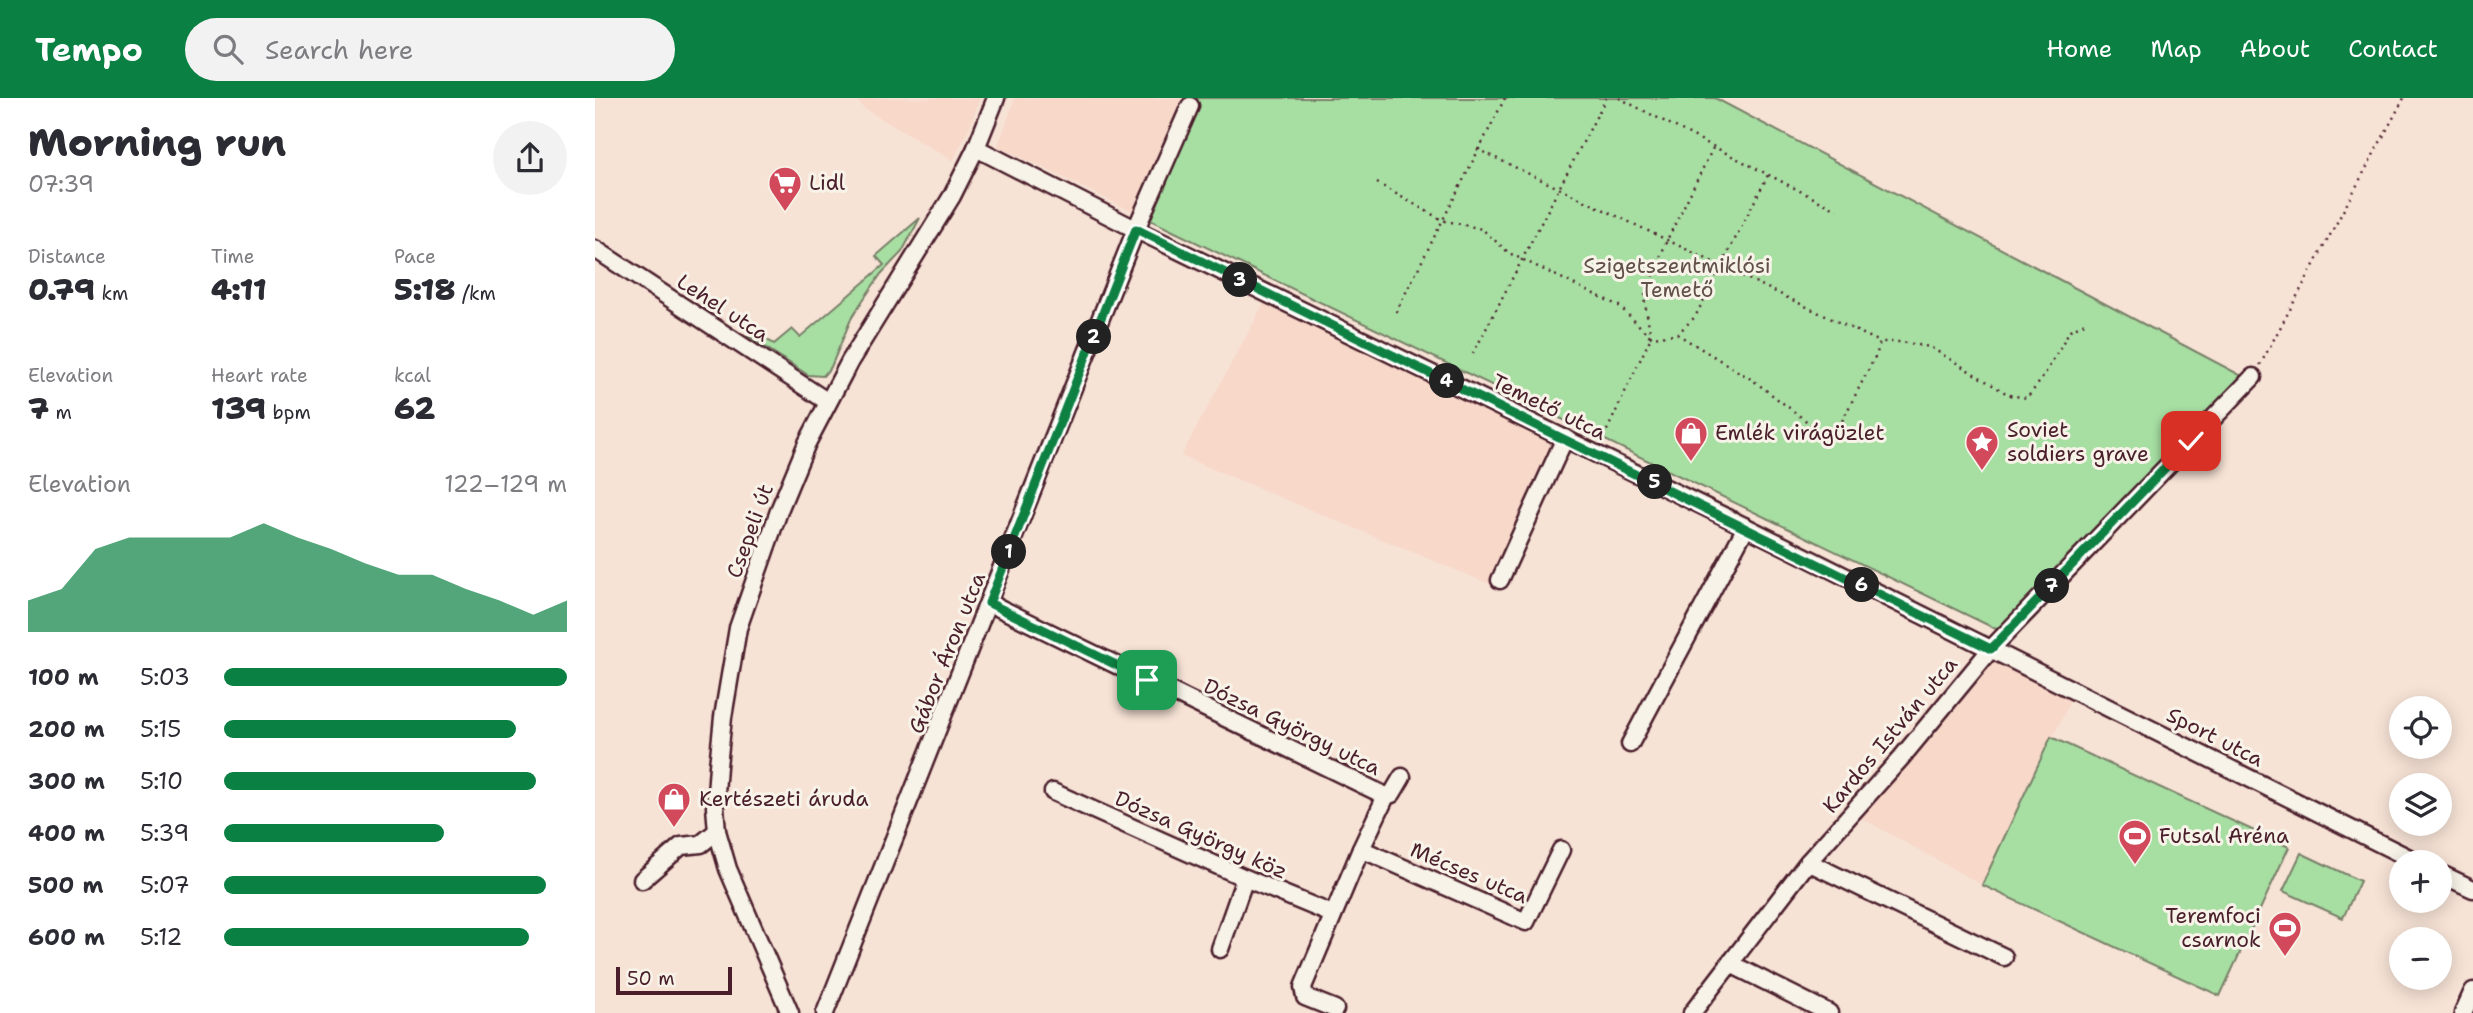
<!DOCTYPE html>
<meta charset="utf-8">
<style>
:root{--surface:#fff;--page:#f2f2f3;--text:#2b2b33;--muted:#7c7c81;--accent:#0b8043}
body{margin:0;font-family:"Shantell Sans",sans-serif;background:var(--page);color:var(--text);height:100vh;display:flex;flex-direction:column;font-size:26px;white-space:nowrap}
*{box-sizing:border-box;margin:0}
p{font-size:23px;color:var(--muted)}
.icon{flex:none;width:38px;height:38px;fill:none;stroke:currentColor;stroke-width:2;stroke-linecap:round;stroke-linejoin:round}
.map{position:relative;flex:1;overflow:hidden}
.sheet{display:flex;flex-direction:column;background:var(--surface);width:595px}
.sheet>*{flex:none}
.buttons{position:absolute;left:1794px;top:598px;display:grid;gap:14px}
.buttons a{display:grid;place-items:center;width:63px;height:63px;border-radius:50%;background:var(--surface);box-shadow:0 4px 18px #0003;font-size:35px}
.scale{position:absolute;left:21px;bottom:18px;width:116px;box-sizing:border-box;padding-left:7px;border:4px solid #4a1f2b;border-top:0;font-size:19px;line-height:24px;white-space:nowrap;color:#4a1f2b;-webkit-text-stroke:5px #f7f3e8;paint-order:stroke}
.pin{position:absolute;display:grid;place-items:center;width:60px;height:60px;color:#fff;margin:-30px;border-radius:14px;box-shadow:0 4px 10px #0006}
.km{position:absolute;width:35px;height:35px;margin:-18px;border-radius:50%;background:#222;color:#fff;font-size:19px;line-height:35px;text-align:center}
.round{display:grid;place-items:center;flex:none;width:74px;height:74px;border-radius:37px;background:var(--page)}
.overview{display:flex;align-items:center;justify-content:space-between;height:119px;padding:0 28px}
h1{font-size:38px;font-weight:800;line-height:52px}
.metrics{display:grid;grid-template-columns:repeat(3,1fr);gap:10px;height:119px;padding:7px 28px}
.metrics div{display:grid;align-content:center}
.metrics b{font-size:30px;font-weight:800}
.metrics small{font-size:19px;font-weight:400}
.metrics p{font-size:19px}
.chart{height:196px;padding:14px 28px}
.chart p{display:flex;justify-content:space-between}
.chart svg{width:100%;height:126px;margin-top:7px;fill:var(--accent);opacity:.7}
ul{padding:0 28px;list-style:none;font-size:23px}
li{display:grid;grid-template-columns:112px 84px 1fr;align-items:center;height:52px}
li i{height:18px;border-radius:9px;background:var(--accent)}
header{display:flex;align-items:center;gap:42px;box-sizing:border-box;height:98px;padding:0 35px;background:var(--accent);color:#fff}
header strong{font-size:33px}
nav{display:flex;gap:38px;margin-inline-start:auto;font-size:24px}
.search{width:490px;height:63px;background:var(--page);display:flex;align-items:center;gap:18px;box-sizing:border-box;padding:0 24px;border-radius:38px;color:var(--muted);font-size:26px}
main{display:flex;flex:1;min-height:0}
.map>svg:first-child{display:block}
</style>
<header>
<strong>Tempo</strong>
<div class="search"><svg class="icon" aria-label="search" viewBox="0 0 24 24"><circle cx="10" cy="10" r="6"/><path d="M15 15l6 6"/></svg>Search here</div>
<nav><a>Home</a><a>Map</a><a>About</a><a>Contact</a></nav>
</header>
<main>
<section class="sheet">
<div class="overview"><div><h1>Morning run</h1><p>07:39</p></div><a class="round"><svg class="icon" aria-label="share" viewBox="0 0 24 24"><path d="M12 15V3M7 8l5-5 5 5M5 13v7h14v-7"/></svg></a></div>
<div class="metrics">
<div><p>Distance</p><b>0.79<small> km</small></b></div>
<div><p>Time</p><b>4:11</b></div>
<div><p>Pace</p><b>5:18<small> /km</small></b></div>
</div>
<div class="metrics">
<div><p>Elevation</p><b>7<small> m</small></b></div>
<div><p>Heart rate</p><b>139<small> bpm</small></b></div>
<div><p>kcal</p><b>62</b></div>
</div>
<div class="chart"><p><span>Elevation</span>122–129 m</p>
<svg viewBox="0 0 160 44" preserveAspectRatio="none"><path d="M0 44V33L10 29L20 15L30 11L40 11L50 11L60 11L70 6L80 11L90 15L100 20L110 24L120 24L130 29L140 33L150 38L160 33V44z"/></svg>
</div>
<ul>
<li><b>100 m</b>5:03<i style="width:100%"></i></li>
<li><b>200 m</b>5:15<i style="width:85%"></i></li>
<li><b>300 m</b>5:10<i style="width:91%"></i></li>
<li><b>400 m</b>5:39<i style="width:64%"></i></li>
<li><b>500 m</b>5:07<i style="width:94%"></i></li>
<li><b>600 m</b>5:12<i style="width:89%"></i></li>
</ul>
</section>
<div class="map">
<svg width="1878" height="915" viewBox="0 0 1878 915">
<rect width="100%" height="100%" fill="#f7e3d6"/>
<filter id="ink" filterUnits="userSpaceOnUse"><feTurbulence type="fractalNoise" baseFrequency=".0143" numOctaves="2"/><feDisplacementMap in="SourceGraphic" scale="14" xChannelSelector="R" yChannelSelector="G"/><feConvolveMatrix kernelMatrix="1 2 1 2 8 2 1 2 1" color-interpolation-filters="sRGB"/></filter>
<g filter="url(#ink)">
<g fill="#f7d8c9">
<path d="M261 0H385L376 26 358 63 268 10Z"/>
<path d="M420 0H602L551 120 403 48Z"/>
<path d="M674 196 967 339 899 488 586 358Z"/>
<path d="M1396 551 1480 593 1387 787 1257 715Z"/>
</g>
<g fill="#a7dfa3" stroke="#787f67" stroke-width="2">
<path d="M602 0H1120L1647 278 1403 532 551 120Z"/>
<path d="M325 120 307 154 286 176 268 202 256 221 236 269 228 278 213 277 153 238 157 232 179 246 197 231 205 239 289 167 281 158Z"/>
<path d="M1456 639 1694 749 1625 898 1387 787Z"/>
<path d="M1706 755 1765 783 1748 820 1688 793Z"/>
</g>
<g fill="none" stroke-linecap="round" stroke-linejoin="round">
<defs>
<g id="minor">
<path d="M381 50 546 134 1151 429 1824 765"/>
<path d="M0 151 233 304"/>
<path d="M905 482 970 340"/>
<path d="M394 505 791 698"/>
<path d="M1035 646 1151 429"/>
<path d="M458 694 650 780 737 816"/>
<path d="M766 751 931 824 966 752"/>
<path d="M1213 764 1409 859"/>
<path d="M1844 775 1878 791"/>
<path d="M47 782 86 748 106 746 122 733"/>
<path d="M625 851 650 780"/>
<path d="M1134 865 1234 915"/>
<path d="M740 911 710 899 708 889 766 751 791 698 797 696 807 679"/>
<path d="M195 915 133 771 122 733 120 709 123 668 128 619 143 530 185 410 212 345 255 263 357 98 381 50 401 0"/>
<path d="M230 915 541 131 595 8"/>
<path d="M1097 915 1213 764 1306 660 1396 551 1658 279"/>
<path d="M1868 915 1878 893"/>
</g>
</defs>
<use href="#minor" stroke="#4a1f2b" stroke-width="21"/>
<g stroke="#4a1f2b" stroke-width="2.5" stroke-dasharray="2 5" stroke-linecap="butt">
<path d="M1024 0 1242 112"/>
<path d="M1118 50 1072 142 1049 200 1056 239 1082 236 1100 219 1173 77"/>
<path d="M882 51 1285 244"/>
<path d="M782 85 847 122 887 131 914 155 1024 208 1056 239 1007 343"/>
<path d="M801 214 910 0"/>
<path d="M1082 236 1159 283 1231 338 1247 323 1282 255 1285 244H1306L1335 249 1414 297 1432 300 1447 281 1475 232 1492 224"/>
<path d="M878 256 1011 0"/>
<path d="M1665 267 1809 0"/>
</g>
<use href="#minor" stroke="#f7f3e8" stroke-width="16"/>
</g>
</g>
<g fill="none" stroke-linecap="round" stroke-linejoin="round" filter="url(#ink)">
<defs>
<path id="route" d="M552 582 394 505 541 131 1396 551 1596 343"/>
</defs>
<use href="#route" stroke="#fff" stroke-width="14"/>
<use href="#route" stroke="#0b8043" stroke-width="9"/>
</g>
<defs>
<symbol id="supermarket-pin" viewBox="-11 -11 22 30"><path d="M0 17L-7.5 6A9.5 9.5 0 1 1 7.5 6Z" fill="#d1495b" stroke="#f7f3e8"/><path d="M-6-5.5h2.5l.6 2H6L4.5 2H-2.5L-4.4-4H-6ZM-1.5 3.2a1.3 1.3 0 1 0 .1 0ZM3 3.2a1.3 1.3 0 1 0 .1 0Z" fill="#fff"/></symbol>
<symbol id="shop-pin" viewBox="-11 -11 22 30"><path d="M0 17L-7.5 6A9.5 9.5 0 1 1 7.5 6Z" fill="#d1495b" stroke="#f7f3e8"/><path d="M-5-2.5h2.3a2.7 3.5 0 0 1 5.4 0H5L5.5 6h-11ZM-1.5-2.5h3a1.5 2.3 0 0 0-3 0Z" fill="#fff"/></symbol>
<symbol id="sight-pin" viewBox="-11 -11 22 30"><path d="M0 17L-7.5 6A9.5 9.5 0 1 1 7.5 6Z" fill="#d1495b" stroke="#f7f3e8"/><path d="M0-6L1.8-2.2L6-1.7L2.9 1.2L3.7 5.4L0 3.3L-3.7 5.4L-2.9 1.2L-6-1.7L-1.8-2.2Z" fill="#fff"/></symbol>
<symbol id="stadium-pin" viewBox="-11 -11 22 30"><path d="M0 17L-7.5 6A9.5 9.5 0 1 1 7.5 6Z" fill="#d1495b" stroke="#f7f3e8"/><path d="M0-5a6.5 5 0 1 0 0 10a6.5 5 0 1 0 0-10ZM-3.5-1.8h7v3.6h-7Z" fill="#fff"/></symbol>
</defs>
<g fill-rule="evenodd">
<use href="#supermarket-pin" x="171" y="66" width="38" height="52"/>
<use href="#shop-pin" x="1077" y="316" width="38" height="52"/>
<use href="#sight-pin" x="1368" y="325" width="38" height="52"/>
<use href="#shop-pin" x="60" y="682" width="38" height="52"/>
<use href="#stadium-pin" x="1521" y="719" width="38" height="52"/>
<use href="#stadium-pin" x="1671" y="811" width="38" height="52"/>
</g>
<g text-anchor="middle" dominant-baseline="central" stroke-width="6" stroke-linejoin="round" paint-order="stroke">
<g font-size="21" fill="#4a1f2b" stroke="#f7f3e8" text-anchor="start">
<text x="214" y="85">Lidl</text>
<text x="1412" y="332">Soviet<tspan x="1412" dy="24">soldiers grave</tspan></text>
<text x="1120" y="335">Emlék virágüzlet</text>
<text x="104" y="701">Kertészeti áruda</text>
<text x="1564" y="738">Futsal Aréna</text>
<text x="1666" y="818" text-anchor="end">Teremfoci<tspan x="1666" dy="24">csarnok</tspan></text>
</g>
<g font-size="21" fill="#614f49" stroke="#f7f3e8">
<text x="1082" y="168">Szigetszentmiklósi<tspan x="1082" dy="24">Temető</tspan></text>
</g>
<g font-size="21" fill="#4a1f2b" stroke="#f7f3e8">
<text transform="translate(128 210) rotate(33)">Lehel utca</text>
<text transform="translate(954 309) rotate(26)">Temető utca</text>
<text transform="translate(155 433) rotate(-70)">Csepeli út</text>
<text transform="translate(352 555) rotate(-68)">Gábor Áron utca</text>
<text transform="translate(697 629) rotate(26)">Dózsa György utca</text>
<text transform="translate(1295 637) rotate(-50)">Kardos István utca</text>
<text transform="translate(1620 639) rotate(27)">Sport utca</text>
<text transform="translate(606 737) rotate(24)">Dózsa György köz</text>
<text transform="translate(874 775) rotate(23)">Mécses utca</text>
</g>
</g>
</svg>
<div class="buttons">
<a><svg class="icon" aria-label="locate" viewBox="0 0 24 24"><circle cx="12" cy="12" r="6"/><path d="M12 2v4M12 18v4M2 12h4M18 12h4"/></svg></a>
<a><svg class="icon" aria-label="layers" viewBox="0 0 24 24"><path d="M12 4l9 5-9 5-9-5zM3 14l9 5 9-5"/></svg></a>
<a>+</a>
<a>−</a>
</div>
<div class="scale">50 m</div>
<div class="pin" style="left:552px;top:582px;background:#1e9e55"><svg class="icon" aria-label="arrive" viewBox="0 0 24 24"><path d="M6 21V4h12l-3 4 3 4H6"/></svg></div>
<div class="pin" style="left:1596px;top:343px;background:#d93025"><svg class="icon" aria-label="check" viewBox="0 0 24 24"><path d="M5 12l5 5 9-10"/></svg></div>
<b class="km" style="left:414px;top:454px">1</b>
<b class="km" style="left:499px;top:239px">2</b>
<b class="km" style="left:645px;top:182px">3</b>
<b class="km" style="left:852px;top:283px">4</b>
<b class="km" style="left:1060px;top:384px">5</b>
<b class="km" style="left:1267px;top:487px">6</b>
<b class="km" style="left:1457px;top:488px">7</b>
</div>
</main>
